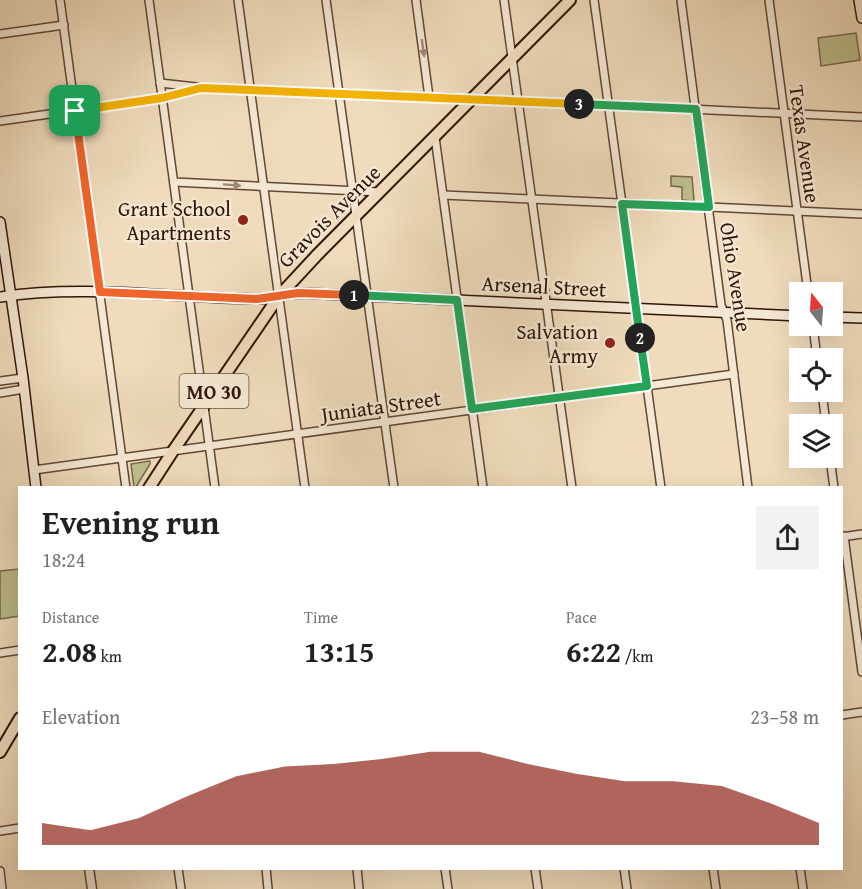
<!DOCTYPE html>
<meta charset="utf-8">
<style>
:root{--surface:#fff;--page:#f2f2f2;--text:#222;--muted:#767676;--accent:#8f2418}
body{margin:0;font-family:"Gentium Book Plus",serif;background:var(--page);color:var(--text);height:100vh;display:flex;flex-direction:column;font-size:22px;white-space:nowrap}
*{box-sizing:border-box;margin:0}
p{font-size:20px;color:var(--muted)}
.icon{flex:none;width:33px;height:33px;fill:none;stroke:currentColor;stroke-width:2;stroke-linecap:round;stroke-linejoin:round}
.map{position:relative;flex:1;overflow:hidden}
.details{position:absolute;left:18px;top:486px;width:825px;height:384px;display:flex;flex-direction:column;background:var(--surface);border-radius:0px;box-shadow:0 6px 24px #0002}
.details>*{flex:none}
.needle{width:39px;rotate:343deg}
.buttons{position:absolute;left:789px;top:282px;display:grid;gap:12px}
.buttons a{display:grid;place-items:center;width:54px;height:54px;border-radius:0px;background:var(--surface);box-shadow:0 6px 24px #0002;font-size:30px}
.pin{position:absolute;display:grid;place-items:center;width:51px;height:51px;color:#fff;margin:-26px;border-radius:12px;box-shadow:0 3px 9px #0006}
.km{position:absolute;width:30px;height:30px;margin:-15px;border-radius:50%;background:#222;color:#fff;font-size:16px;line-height:30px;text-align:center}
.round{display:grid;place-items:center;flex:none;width:63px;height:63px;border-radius:0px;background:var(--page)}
.overview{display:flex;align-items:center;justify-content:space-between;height:102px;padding:0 24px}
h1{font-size:33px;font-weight:800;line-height:45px}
.metrics{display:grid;grid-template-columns:repeat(3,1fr);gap:9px;height:102px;padding:6px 24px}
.metrics div{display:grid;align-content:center}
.metrics b{font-size:30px;font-weight:800}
.metrics small{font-size:16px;font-weight:400}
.metrics p{font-size:16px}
.chart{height:168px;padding:12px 24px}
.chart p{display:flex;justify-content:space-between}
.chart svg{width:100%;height:108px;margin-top:6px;fill:var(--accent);opacity:.7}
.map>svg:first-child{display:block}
</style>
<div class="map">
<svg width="862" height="889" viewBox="0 0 862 889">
<rect width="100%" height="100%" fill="#f0dcbc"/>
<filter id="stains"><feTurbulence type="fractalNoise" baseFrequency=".00333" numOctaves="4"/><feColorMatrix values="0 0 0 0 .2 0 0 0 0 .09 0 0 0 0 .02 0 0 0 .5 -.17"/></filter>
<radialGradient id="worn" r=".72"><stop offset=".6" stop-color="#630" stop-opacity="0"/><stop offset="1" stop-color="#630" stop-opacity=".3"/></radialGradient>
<g fill="#bebf8e" stroke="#786a4b" stroke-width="1.5">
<path d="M856 33 860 60 821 66 818 38Z"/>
<path d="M671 176 692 177 694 201 682 200V187L671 186Z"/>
<path d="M149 461H150V464L136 487H134L131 464Z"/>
<path d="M19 569V616L0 619V571Z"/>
</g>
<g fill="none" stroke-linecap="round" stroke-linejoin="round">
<defs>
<g id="minor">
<path d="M60 0 126 488"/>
<path d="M149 0 215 488"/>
<path d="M238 0 305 488"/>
<path d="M326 0 394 488"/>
<path d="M416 0 429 97"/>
<path d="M504 0 572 488"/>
<path d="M594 0 661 488"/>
<path d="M681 0 721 305 727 320 748 488"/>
<path d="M769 0 808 292"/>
<path d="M0 34 64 25"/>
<path d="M160 83 205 88 456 98 862 117"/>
<path d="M0 121 162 98 196 89"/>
<path d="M435 137 483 488"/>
<path d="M174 182 380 192"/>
<path d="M443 195 862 214"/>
<path d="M813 326 817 358"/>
<path d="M0 381 23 378"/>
<path d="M822 392 826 424"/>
<path d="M0 393 24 389"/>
<path d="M830 458 834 488"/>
<path d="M34 470 734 374"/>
<path d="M844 536 862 672"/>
<path d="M842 537 862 534"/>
<path d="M0 653 20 650"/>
<path d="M842 715 862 712"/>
<path d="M0 831 20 828"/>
<path d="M178 868 181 889"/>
<path d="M266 868 268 889"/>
<path d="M357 868 359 889"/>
<path d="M445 868 448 889"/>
<path d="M535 868 538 889"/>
<path d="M624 868 627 889"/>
<path d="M713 868 716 889"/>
<path d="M800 868 803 889"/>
<path d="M0 871 2 889"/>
</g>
<path id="tertiary" d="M89 868 92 889"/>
<g id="secondary">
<path d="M859 0 862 18"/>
<path d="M0 222 23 378 36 488"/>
<path d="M0 297C85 284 171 298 256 299 272 299 286 293 302 293L800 316"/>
<path d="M832 317 862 318"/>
</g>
<g id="primary">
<path d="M149 488 173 451 279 296 317 255 570 0"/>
<path d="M0 752 20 718"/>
</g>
</defs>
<use href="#minor" stroke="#624735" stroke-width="10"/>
<use href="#tertiary" stroke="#624735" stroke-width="11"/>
<use href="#secondary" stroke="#321508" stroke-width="12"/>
<use href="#primary" stroke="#321508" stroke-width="14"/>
<use href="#minor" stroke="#f5e8d3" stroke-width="7"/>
<use href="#tertiary" stroke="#f5e8d3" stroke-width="8"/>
<use href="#secondary" stroke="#f5e8d3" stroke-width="9"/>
<use href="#primary" stroke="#f0dcbc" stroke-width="10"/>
</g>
<defs><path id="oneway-solid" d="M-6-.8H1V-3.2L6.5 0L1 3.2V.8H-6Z" transform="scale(1.5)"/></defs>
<g fill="#9d8978">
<use href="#oneway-solid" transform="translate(423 48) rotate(82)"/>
<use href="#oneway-solid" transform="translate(232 185) rotate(4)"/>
</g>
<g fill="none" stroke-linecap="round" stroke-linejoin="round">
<defs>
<path id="split-1" d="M75 111 100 292 257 299 298 293 354 295"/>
<path id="split-2" d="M354 295 457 300 472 409 647 386 640 338"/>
<path id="split-3" d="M579 104 696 109 709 207 622 204 640 338"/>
<path id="split-4" d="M75 111 162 98 201 88 579 104"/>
</defs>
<use href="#split-1" stroke="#fff" stroke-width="12"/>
<use href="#split-2" stroke="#fff" stroke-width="12"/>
<use href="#split-3" stroke="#fff" stroke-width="12"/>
<use href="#split-4" stroke="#fff" stroke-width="12"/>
<use href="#split-1" stroke="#f0652b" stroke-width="8"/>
<use href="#split-2" stroke="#22a559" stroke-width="8"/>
<use href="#split-3" stroke="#22a559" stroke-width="8"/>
<use href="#split-4" stroke="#f5b400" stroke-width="8"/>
</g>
<g fill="#8f2418" stroke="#f5e8d3" stroke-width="2">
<circle cx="243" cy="220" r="6"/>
<circle cx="610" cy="343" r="6"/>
</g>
<g text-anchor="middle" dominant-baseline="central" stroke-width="4.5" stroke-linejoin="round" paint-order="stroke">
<rect fill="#f5e8d3" stroke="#6c5445" stroke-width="1.5" x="179.5" y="374" width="69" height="34" rx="4.5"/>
<g font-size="20" font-weight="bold" fill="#321508">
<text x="214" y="391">MO 30</text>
</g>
<g font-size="21" fill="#321508" stroke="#f5e8d3">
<text transform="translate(805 144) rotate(82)">Texas Avenue</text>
<text transform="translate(329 216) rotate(-45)">Gravois Avenue</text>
<text transform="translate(736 277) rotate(81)">Ohio Avenue</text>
<text transform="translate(544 286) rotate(3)">Arsenal Street</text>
<text transform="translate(381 406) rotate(-8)">Juniata Street</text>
</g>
<g font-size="21" fill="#321508" stroke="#f5e8d3" text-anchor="end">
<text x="231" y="208">Grant School<tspan x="231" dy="24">Apartments</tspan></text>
<text x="598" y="331">Salvation<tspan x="598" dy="24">Army</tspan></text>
</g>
</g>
<rect width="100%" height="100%" filter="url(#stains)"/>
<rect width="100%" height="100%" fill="url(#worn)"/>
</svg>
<div class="buttons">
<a><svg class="needle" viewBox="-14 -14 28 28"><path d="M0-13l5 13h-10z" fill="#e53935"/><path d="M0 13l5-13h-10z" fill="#767676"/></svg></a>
<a><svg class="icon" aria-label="locate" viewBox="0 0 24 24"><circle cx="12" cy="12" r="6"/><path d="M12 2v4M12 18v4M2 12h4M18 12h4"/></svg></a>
<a><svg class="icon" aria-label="layers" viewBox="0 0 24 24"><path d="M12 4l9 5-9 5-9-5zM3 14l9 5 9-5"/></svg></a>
</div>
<div class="pin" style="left:75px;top:111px;background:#1e9e55"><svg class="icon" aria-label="arrive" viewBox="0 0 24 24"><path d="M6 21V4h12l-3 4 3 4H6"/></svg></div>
<b class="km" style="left:354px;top:295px">1</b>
<b class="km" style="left:640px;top:338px">2</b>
<b class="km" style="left:579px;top:104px">3</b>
<section class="details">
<div class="overview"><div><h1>Evening run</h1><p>18:24</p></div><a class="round"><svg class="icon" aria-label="share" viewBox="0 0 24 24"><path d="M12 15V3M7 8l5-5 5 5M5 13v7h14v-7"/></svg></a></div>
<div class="metrics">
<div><p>Distance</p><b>2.08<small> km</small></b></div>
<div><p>Time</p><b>13:15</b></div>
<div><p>Pace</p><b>6:22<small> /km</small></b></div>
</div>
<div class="chart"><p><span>Elevation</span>23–58 m</p>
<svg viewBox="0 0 160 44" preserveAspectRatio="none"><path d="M0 44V35L10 38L20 33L30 24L40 16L50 12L60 11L70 9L80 6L90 6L100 11L110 15L120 18L130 18L140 20L150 27L160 35V44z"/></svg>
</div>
</section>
</div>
